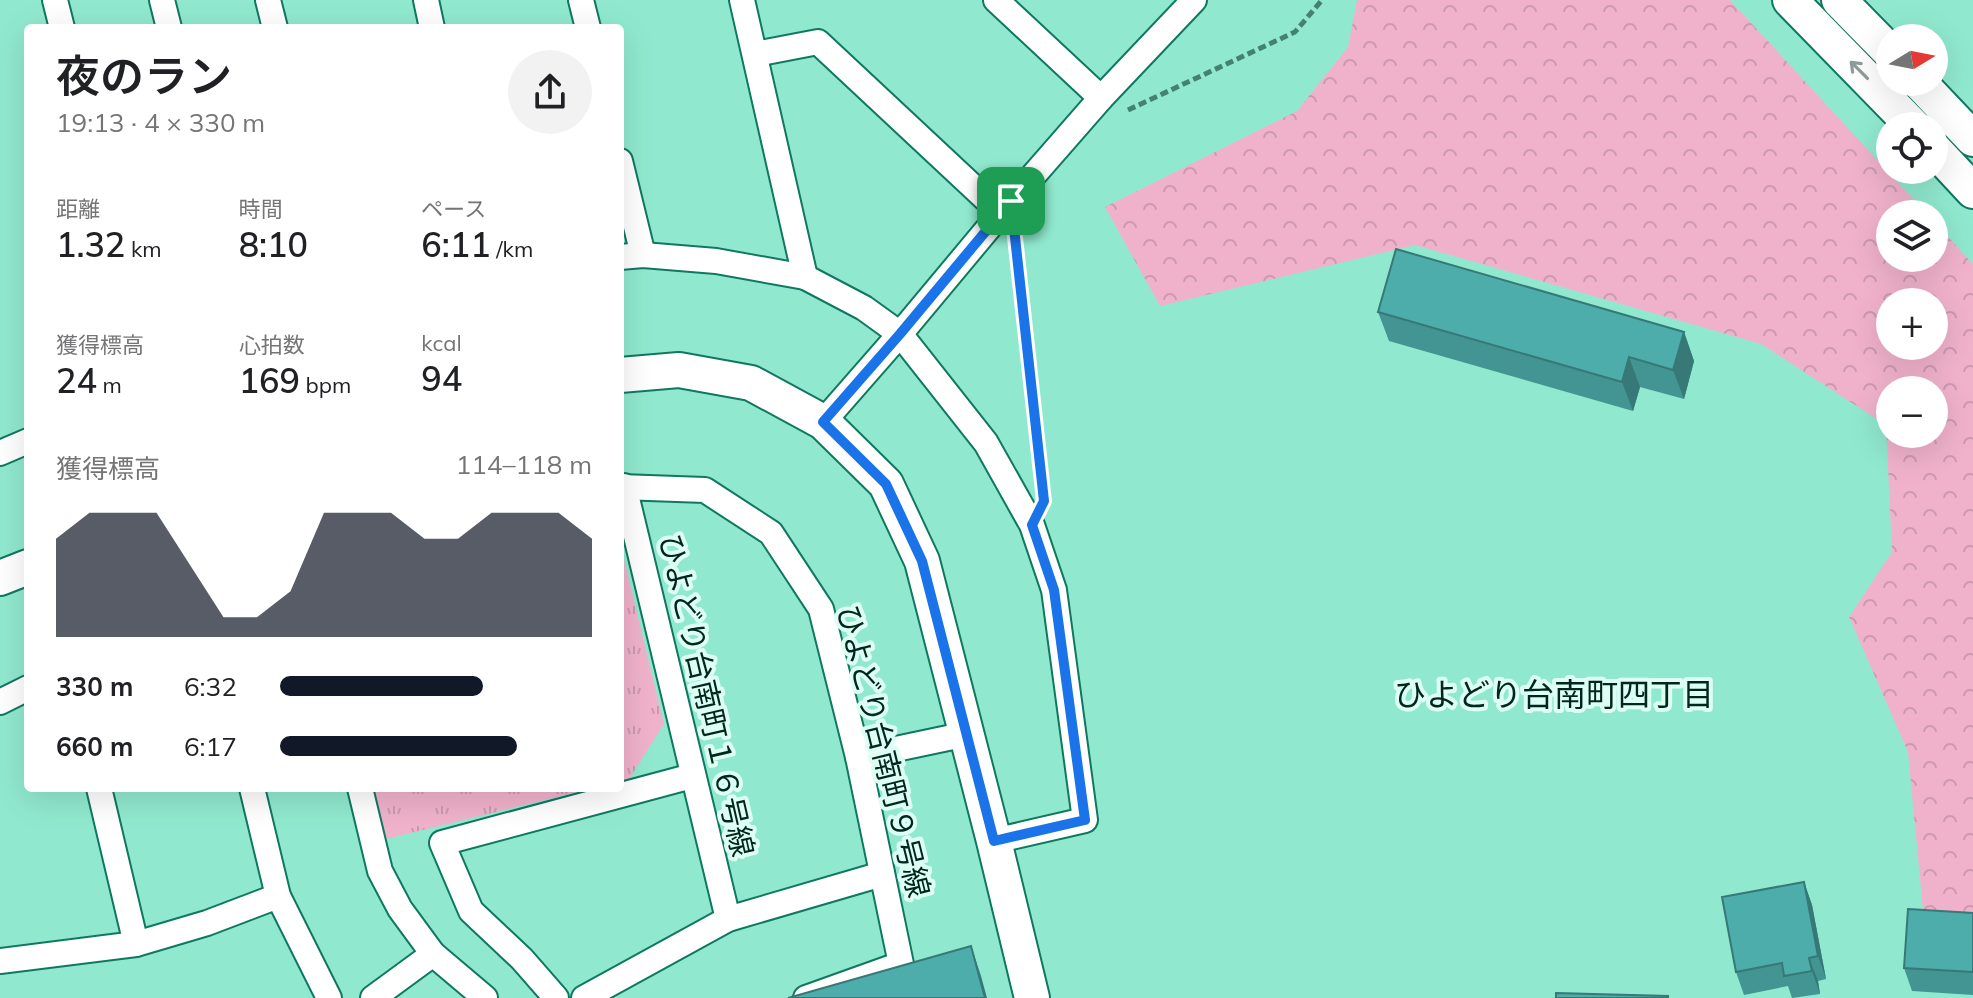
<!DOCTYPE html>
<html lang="ja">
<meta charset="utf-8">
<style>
:root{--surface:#fff;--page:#f2f2f2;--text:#202124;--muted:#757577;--accent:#111827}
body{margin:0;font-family:Mulish,"Noto Sans JP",sans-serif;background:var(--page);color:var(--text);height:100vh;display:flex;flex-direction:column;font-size:30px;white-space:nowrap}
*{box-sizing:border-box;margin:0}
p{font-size:26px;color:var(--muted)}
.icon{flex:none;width:44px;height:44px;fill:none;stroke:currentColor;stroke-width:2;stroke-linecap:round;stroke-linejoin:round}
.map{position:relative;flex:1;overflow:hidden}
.side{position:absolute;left:24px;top:24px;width:600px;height:768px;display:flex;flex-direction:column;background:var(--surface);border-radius:8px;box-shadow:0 8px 32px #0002}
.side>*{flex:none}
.needle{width:52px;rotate:80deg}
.fabs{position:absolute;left:1876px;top:24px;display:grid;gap:16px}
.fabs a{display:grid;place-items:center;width:72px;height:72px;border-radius:50%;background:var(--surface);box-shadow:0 8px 32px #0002;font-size:40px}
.pin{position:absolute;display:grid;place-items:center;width:68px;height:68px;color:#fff;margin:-34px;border-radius:16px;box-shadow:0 4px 12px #0006}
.round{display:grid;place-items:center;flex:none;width:84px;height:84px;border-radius:42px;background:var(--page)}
.head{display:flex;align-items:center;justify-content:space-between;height:136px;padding:0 32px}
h1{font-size:44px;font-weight:600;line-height:60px}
.figures{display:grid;grid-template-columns:repeat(3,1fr);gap:12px;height:136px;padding:8px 32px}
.figures div{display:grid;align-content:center}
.figures b{font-size:34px;font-weight:600}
.figures small{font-size:22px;font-weight:400}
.figures p{font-size:22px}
.chart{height:224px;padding:16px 32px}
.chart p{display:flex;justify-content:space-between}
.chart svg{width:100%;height:144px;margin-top:8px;fill:var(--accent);opacity:.7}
ul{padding:0 32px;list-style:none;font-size:26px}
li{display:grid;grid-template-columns:128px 96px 1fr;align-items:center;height:60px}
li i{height:20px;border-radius:10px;background:var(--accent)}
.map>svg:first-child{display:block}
</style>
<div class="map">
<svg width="1973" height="998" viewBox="0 0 1973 998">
<defs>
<pattern id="grass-tufts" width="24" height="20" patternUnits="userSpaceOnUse" patternTransform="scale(2)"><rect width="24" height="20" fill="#f0b2cb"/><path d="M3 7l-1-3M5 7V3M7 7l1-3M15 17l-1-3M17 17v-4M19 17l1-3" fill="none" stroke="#cc99ae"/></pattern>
<pattern id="forest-crowns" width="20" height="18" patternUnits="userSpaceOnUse" patternTransform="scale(2)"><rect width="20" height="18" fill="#f0b2cb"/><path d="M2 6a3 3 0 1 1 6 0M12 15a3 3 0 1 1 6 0" fill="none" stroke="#cc99ae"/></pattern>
</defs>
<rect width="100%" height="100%" fill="#90e9ce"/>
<g fill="url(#grass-tufts)">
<path d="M620 543 664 724 629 779 620 782Z"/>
<path d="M374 788H594L386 839Z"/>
</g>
<path fill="url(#forest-crowns)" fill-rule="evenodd" d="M1357 0H1730L1927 214H1890V258H1934V222L1973 264V926L1924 921 1908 752 1849 617 1892 552 1886 425 1761 344 1415 245 1160 306 1105 207 1297 111 1348 47ZM1890 302H1934V346H1890ZM1890 390H1934V434H1890Z"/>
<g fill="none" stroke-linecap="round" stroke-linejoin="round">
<defs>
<g id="street">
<path d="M55 0 62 28"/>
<path d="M162 0 169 28"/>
<path d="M268 0 275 28"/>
<path d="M426 0 432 28"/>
<path d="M581 0 588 28"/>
<path d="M742 0 805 277"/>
<path d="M996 0 1101 98"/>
<path d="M755 54 818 42 1001 213"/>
<path d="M620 161 643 255"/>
<path d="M620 257 643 255 716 261 805 277 864 308 900 334 986 443 1032 525 1054 590 1085 820 994 841"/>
<path d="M823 422 900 334 1011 201 1101 98 1194 0"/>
<path d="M0 453 28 441"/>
<path d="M624 486 728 919"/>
<path d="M620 487 705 490 771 533 821 609 858 757 901 964 806 998"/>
<path d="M0 702 28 688"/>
<path d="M858 757 967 734"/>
<path d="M99 788 136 944"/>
<path d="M252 788 278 896 329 998"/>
<path d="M360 788 380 871 400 909 433 954 485 998"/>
<path d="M0 961 136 944 207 923 278 896"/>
<path d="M373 998 433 954"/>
<path d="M556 998 522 959 471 911 442 843 692 776"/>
<path d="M584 998 728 919 882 874"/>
</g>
<g id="secondary">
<path d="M1790 0 1913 126"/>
<path d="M1839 0 1890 52"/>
<path d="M1919 82 1973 139"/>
<path d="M1934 149 1973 191"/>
<path d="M620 375 679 370 751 383 823 422 886 484 922 561 994 841 1032 998"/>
<path d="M0 578 28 567"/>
</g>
</defs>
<use href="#street" stroke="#0f7861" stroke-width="28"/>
<use href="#secondary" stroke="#0f7861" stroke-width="38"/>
<g stroke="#448270" stroke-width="5" stroke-dasharray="8 4" stroke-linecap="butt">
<path d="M1128 110 1295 32 1322 0"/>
<path d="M1015 237 1043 486"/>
</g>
<use href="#street" stroke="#fff" stroke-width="24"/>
<use href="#secondary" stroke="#fff" stroke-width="34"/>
</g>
<g fill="#429592">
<path d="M1378 312 1684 332 1694 361 1684 399 1640 387 1633 411 1389 341Z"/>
<path d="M1804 882 1812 905 1826 979 1818 981 1820 994 1792 998 1788 986 1744 995 1736 972Z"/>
<path d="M1973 913V995L1912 991 1904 968Z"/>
</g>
<g fill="#367977">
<path d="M1684 332 1694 361 1684 399 1673 370Z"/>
<path d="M1629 357 1640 387 1633 411 1622 382Z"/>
<path d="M1804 882 1812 905 1826 979 1818 956Z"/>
<path d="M971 946 981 976 987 998H985Z"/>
<path d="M1809 958 1818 981 1820 994 1812 971Z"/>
</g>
<g fill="#4dadaa" stroke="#367977" stroke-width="2">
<path d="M1396 249 1684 332 1673 370 1629 357 1622 382 1378 312Z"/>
<path d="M1804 882 1818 956 1809 958 1812 971 1784 976 1782 963 1736 972 1722 897Z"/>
<path d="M1908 909 1973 913V972L1904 968Z"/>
<path d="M971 946 985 998H788Z"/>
<path d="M1556 993 1668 996V998H1556Z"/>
</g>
<defs><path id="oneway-shaft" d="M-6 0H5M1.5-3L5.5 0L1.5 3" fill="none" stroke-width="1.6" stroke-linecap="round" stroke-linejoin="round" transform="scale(2)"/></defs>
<use stroke="#8c9d99" href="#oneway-shaft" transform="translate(1859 70) rotate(-135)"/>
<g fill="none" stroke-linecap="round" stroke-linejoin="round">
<defs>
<path id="route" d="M1011 201 1044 501 1032 525 1054 590 1085 820 994 841 922 561 886 484 823 422 900 334Z"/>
</defs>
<use href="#route" stroke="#fff" stroke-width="16"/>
<use href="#route" stroke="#1a73e8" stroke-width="10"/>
</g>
<g text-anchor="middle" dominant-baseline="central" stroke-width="8" stroke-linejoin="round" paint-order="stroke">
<g font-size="30" fill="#00261d" stroke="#ddfef3">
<text transform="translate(707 695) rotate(77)">ひよどり台南町１６号線</text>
<text transform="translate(884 751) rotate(76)">ひよどり台南町９号線</text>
</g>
<g font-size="32" fill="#00261d" stroke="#ddfef3">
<text x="1554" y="694">ひよどり台南町四丁目</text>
</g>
</g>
</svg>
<div class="fabs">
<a><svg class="needle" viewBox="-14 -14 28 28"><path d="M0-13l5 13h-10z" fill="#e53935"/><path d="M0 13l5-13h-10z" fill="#757577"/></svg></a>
<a><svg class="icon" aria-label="locate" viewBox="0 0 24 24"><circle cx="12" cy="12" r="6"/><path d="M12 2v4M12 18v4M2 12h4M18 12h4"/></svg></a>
<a><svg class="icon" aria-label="layers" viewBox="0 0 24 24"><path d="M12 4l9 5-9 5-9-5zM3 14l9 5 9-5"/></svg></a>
<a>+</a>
<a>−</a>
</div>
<div class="pin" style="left:1011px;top:201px;background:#1e9e55"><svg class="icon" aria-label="arrive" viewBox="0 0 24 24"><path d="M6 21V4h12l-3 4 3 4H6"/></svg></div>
<section class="side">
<div class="head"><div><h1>夜のラン</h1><p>19:13 · 4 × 330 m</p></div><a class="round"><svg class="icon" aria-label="share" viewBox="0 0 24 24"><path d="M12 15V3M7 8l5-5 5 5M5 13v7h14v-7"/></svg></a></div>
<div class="figures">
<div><p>距離</p><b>1.32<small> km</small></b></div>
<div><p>時間</p><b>8:10</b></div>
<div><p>ペース</p><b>6:11<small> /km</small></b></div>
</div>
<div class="figures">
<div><p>獲得標高</p><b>24<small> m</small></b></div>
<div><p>心拍数</p><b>169<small> bpm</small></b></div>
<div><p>kcal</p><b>94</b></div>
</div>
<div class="chart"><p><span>獲得標高</span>114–118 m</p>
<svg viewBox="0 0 160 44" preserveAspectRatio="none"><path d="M0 44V14L10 6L20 6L30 6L40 22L50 38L60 38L70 30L80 6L90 6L100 6L110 14L120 14L130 6L140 6L150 6L160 14V44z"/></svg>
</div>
<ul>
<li><b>330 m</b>6:32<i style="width:65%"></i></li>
<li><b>660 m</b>6:17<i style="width:76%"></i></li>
</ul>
</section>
</div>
